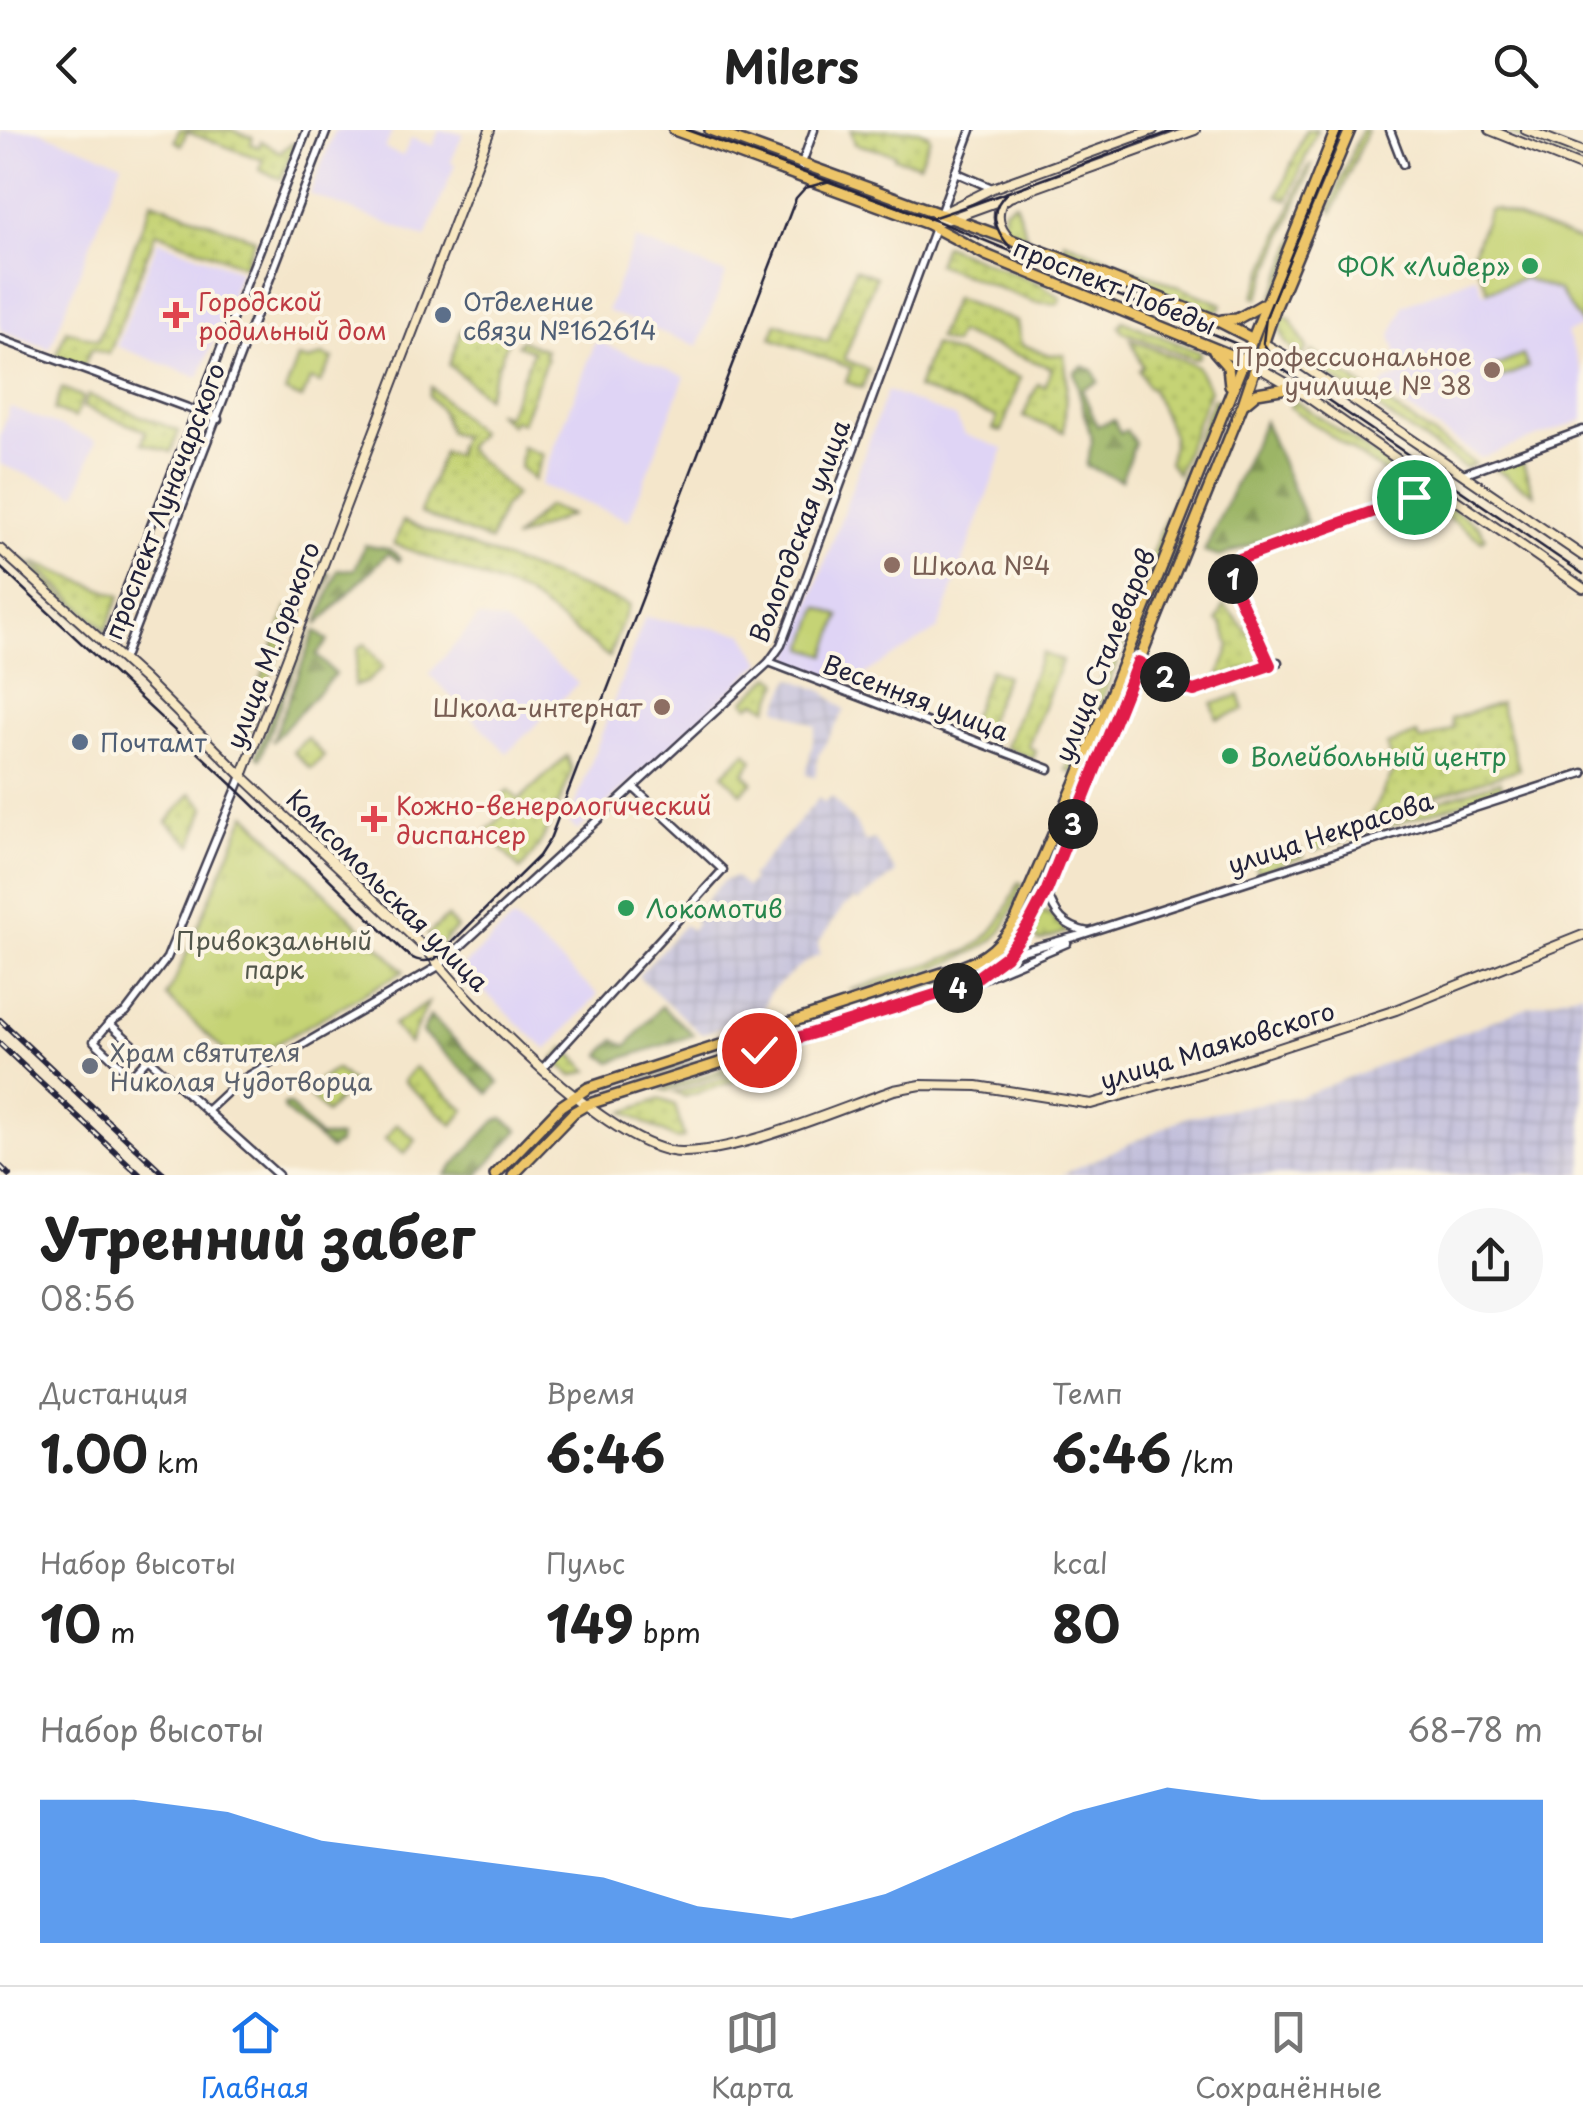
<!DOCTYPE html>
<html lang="ru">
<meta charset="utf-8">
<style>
:root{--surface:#fff;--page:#f6f6f6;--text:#222;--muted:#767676;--line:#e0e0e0;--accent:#1a73e8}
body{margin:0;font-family:"Playpen Sans",sans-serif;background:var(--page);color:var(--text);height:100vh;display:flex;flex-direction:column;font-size:38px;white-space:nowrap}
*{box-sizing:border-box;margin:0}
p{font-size:32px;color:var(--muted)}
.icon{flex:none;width:55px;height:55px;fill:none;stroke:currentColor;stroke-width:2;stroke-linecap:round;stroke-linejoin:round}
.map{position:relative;height:1045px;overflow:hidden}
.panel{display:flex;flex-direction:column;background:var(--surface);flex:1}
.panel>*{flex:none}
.pin{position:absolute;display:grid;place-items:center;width:85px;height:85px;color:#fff;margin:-42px;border:5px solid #fff;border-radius:50%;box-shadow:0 2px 10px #0007}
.km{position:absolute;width:50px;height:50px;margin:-25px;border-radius:50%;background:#222;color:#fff;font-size:28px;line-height:50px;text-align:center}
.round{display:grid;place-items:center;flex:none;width:105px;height:105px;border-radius:52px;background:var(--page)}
.overview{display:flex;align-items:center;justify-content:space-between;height:170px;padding:0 40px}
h1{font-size:55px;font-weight:700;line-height:75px}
.metrics{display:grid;grid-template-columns:repeat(3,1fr);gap:15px;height:170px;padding:10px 40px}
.metrics div{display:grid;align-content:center}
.metrics b{font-size:50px;font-weight:700}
.metrics small{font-size:28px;font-weight:400}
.metrics p{font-size:28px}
.chart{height:280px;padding:20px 40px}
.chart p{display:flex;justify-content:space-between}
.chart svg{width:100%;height:180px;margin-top:10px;fill:var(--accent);opacity:.7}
header{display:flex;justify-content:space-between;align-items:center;height:130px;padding:0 40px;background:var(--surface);font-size:45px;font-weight:700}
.dock{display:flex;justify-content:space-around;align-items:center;height:140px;border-top:2px solid var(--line);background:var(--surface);font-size:28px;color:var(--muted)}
.dock a{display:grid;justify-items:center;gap:5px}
.dock .on{color:var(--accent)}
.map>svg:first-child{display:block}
</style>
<header><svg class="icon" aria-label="back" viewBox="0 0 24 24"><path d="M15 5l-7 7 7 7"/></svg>Milers<svg class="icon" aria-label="search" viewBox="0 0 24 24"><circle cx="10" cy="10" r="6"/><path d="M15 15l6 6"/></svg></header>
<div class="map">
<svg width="1583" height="1045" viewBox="0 0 1583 1045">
<defs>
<pattern id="industrial-grid" width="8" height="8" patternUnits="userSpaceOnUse" patternTransform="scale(2.5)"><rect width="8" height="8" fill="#c3c0db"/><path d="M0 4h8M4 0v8" fill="none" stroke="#a7a5bd"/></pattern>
<pattern id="grass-dots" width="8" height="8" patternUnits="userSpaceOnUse" patternTransform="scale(2.5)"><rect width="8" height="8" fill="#c5d375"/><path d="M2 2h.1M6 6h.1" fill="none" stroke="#a9b566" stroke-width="1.8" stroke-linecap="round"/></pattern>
<pattern id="forest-firs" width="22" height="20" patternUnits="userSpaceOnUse" patternTransform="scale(2.5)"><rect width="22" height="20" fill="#9cb566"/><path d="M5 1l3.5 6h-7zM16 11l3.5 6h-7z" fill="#7f9355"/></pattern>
<pattern id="park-tufts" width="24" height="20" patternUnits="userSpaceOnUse" patternTransform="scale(2.5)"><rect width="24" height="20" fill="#c5d375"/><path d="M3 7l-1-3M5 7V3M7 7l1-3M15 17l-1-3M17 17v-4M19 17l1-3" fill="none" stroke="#a9b566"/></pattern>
</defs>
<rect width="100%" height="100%" fill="#fcf5e5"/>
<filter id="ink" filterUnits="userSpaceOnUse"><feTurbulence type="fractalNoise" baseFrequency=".01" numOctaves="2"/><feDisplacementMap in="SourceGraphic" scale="20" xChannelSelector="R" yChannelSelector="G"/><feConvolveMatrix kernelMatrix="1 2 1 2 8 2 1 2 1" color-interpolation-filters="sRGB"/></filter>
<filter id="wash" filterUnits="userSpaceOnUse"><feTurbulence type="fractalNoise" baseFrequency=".0048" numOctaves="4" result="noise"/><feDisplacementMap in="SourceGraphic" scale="40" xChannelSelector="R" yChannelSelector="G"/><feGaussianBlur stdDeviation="2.25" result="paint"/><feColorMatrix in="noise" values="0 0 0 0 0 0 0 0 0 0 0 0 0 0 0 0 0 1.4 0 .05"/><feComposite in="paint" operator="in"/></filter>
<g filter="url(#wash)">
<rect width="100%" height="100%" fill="#f4e6cb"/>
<g fill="#dfd4f5">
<path d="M0 0H37L122 33 50 219 0 200Z"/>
<path d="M335 0H388L392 2 385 19 403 26 411 8 433 16 439 0 463 3 451 32 455 34 426 108 310 64Z"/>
<path d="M635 109 726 144 698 216 607 181Z"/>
<path d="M158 110 240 141 199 248 117 216Z"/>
<path d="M1476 146 1483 163 1524 148 1559 161 1581 197 1567 203 1583 244V290L1480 328 1380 259 1385 252 1403 244 1391 206 1404 175Z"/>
<path d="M596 211 685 246 629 390 540 355Z"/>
<path d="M887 261 956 288 964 304 1004 319 938 499 848 554 789 532Z"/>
<path d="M10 277 96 310 77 364 0 334V306Z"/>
<path d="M479 487 504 492 578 553 507 623 429 544Z"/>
<path d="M645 487 743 503 762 532 577 701 569 692Z"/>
<path d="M513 789 598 865 547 920 460 839Z"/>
</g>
<g fill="url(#industrial-grid)">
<path d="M791 548 824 562 845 580 818 626 815 647 806 645 816 596 777 578Z"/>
<path d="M832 667 856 694 865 712 874 709 896 743 858 772 855 769 843 777 818 813 820 824 801 835 769 863 761 884 701 904 638 846 684 795 691 800 697 793 691 787 723 751 735 747 746 757 753 750 750 747 819 668 824 673Z"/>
<path d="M1583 861V1045H1061L1187 987 1301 966 1527 877Z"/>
</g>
<g fill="url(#grass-dots)" stroke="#747a58" stroke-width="2.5">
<path d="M179 0H232L253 8 251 14 259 17 261 11 280 22 292 13 295 14 281 49 260 40 263 30 187 2 181 15 175 11Z"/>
<path d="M851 0H918L928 4 930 8 919 34 894 28 895 24 855 14Z"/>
<path d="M1306 0H1317L1288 70 1278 66Z"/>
<path d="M1340 0H1345L1274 175 1270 173Z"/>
<path d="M1361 0H1367L1333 82 1330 77Z"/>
<path d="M1501 0H1516L1583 27V34Z"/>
<path d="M1312 35 1258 168 1254 166 1307 38Z"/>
<path d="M152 71 255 109 244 136 156 102 109 224 91 219 82 240 55 229 66 200 98 210Z"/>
<path d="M1015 72 1027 107 1003 95 1004 79Z"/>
<path d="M1064 111 1222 174 1220 179 1215 181 1206 179 1071 126 1065 122Z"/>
<path d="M944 115 1041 154 1061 168 1059 174 1034 172 937 134Z"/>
<path d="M855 139 876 147 844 229 869 240 862 258 846 252 851 238 771 208 777 193 828 212Z"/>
<path d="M954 168 1017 192 1021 214 1050 225 1064 224 1067 247 1064 302 1023 287 1038 254 1045 257 1052 238 958 203 953 214 937 209Z"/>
<path d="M1282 185 1290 189 1307 218 1301 227C1286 216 1277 206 1282 185Z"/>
<path d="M1123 191 1200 222 1199 227 1193 229 1123 202 1119 196Z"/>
<path d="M473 194 508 210 486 267 449 235 461 200 471 204Z"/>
<path d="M1130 209 1197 236 1210 260 1177 344 1169 333 1173 306 1151 257 1148 258 1139 240 1143 237Z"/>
<path d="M521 210 546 220 544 226 547 228 522 293 513 290 511 295 495 282 507 286 533 221 517 215Z"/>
<path d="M933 215 1020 248 1002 301 993 299 997 287 917 258Z"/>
<path d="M1312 221 1475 334 1465 338 1307 230Z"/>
<path d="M431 257 479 303 466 318 515 365 503 378 490 411 420 383 443 322 456 326 461 306 449 302 441 280 429 266Z"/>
<path d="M62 258 83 267 75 288 54 280Z"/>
<path d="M88 265 179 301 171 322 142 313 146 301 83 277Z"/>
<path d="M1213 269 1218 270 1195 335 1073 643 1066 640Z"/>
<path d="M1294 270 1415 352 1409 360 1289 277Z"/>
<path d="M1232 275 1237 277 1087 647 1082 646Z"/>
<path d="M522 317 543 325 533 350 520 337Z"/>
<path d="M1521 328 1534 364 1493 338Z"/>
<path d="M1425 360 1478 396 1485 407 1482 411 1419 368Z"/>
<path d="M547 376 570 385 513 410Z"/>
<path d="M403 391 629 475 609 527 525 464 394 414Z"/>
<path d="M9 425 24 430 105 504 102 511Z"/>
<path d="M32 432 120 466 106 500Z"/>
<path d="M1224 475 1272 529 1218 549 1230 516 1222 494 1217 491Z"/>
<path d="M288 477 294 480 245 615 238 611Z"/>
<path d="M365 514 383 537 367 552 354 556 358 518Z"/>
<path d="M1042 523 1062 531 1028 616 1036 621 1033 629 1005 617Z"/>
<path d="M990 539 1006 546 984 601 996 607 994 612 966 601Z"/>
<path d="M771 546 779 551V554L768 578 756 572 749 576 744 571Z"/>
<path d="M1500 573 1519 639 1369 688 1394 641 1387 615 1417 604 1421 611 1453 599 1451 589Z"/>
<path d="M307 608 324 626 311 639 293 622Z"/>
<path d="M567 626 572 640C558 677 547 711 520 740L486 701 508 680 499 670 508 660 519 670Z"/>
<path d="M1500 651 1503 660 1374 701 1371 693Z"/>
<path d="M1079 652 1084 654 1039 760 1036 758Z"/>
<path d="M191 663 205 677 192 715 167 692Z"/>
<path d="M1364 695 1367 703 1314 721 1311 712Z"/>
<path d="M1301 719 1303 727 1257 742 1255 734Z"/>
<path d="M1019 752 1023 754C1016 770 1011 789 999 804 981 827 876 861 848 861L967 821C997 804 1005 782 1019 752Z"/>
<path d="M1046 781 1067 802 1039 811 1033 803 1039 785Z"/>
<path d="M447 787 457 798 439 816 427 805Z"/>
<path d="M966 844V847L642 950V948Z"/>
<path d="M428 873 409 914 393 895Z"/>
<path d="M565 918 589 941 572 946 554 930Z"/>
<path d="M747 931 745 937 667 961 661 959Z"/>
<path d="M415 937 465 980 453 995 403 951Z"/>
<path d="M743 942 739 950 685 967 675 963Z"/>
<path d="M660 969 675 975 684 1008 676 1009 624 982Z"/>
</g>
<g fill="url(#forest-firs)" stroke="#5f6c50" stroke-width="2.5">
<path d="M1082 236 1093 240 1098 252 1082 259 1097 296 1114 290 1120 303 1126 300 1135 313 1121 350 1086 336 1092 312 1074 242Z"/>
<path d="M1264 291 1307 392 1220 427 1204 422Z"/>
<path d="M365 415C378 419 392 415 400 429L399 431 388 423 317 495 338 440 355 439Z"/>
<path d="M327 443 330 444 260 628 256 625Z"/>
<path d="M315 501 328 511 316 525 335 544 272 612Z"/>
<path d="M661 876 694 905 611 932 601 925 615 909 627 916Z"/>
<path d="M430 886 499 953 489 963 422 903Z"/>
<path d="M284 975H290L319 1007H339V1013L330 1019 284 980Z"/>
<path d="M503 988 519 1000 478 1045H445L495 991Z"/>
</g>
<g fill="url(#park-tufts)" stroke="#747a58" stroke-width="2.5">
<path d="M322 225 333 229 320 253 310 249 302 269 285 262 298 228 309 231Z"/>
<path d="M746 622 753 630 744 643 753 652 741 663 723 644Z"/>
<path d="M246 684 404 841 239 935 166 866 173 855Z"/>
<path d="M336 939 353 954 326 983 304 960Z"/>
<path d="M397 994 416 1010 404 1024 385 1009Z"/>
</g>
<g fill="#c5d375" stroke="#747a58" stroke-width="2.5">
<path d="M1494 79 1583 112V196L1559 161 1524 148 1488 161 1472 125 1489 80Z"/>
<path d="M1523 225 1528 237 1491 252 1486 240Z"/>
<path d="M819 477 840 486 826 525 805 518Z"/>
<path d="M1239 565 1244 580 1217 589 1212 574Z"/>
</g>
</g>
<g filter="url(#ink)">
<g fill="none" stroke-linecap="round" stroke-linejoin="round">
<defs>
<g id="street">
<path d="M1390 0 1403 34"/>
<path d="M801 36 814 0"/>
<path d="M955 42 992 58"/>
<path d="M0 209 218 289"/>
<path d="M1463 344 1583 300"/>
<path d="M104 515 307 0"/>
<path d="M123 530 327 0"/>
<path d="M769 532 1049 639"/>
<path d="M1138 532 1179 557 1194 561 1278 532"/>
<path d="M1270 535 1232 452 1234 437 1241 429 1395 376 1414 367 1426 349"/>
<path d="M1047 762C1055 785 1064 797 1088 802"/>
<path d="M974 834 1077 806 1583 643"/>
<path d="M982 849 1067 813"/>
<path d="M109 893 278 1045"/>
<path d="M148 928 131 946 94 911 109 893 126 882 167 828 242 646"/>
<path d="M543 938 723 740 634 658"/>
<path d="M207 981 238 952 439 836 769 532 781 515 799 467 971 0"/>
</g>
<g id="secondary">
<path d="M1490 0 1583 37"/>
<path d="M1526 0 1583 22"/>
<path d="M1007 69 1002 72C996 85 998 97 1009 108"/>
<path d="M939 85 993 58 1153 0"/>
<path d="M928 94 949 89 1195 0"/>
<path d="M1263 213 1302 235 1583 426"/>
<path d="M1256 236 1293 257 1583 458"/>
<path d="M0 419 144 549 242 646 428 821C468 874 615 1022 682 1022 741 1022 836 980 894 960L921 955 977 956 1091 974 1209 941 1396 880 1583 805"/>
<path d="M242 646 490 0"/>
</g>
<g id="primary">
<path d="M674 0 928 94 986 125 1245 231"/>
<path d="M710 0 1055 126 1218 191 1253 209"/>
<path d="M1222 190 1237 189 1262 175"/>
<path d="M1214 221 1228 237 1230 255"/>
<path d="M1245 273 1257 263 1293 257"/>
<path d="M495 1045 561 976 588 958 961 837C987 828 1002 814 1016 790L1077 649 1336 0"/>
<path d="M513 1045 574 982 586 975 967 855C1007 830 1026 801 1047 759L1243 274 1275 179 1350 0"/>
</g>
</defs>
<use href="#street" stroke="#423f51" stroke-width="11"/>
<use href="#secondary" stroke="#423f51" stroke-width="12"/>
<use href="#primary" stroke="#423f51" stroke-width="14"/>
<use href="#street" stroke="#fff" stroke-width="6"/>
<use href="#secondary" stroke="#f8e8c3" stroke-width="8"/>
<use href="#primary" stroke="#edc569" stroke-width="9"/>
<g stroke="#22223b" stroke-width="2.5">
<path d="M687 0 937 91 1259 223 1583 444"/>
<path d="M929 89 1008 62"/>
<path d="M1011 118C994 100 987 80 1008 62L1175 0"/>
<path d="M1275 231 1263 213 1266 187 1342 0"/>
<path d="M0 437 237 659 401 819C411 829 421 834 435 829L539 726 550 709 796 68 805 58 830 51"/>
</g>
<defs>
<g id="rail">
<path d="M0 890 165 1045"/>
<path d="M0 914 140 1045"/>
<path d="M0 1036 9 1045"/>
</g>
</defs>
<use href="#rail" stroke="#22223b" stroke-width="6"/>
<use href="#rail" stroke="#fcf5e5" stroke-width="2.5" stroke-dasharray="8" stroke-linecap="butt"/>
</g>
</g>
<g fill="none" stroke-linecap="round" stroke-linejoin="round" filter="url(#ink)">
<defs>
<path id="route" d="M759 920 967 855 1006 826 1028 796 1047 760 1138 532 1179 556 1194 561 1270 535 1232 452 1234 437 1240 429 1414 367"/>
</defs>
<use href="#route" stroke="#fff" stroke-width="20"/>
<use href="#route" stroke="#e11d48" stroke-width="12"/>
</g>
<g fill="#2e9e5b" stroke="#fcf5e5" stroke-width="4">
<circle cx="1530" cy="136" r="10"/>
<circle cx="1230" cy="626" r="10"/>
<circle cx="626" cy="778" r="10"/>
</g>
<g fill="#e0444e" stroke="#fcf5e5" stroke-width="4">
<path d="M171 170h10v10h10v10h-10v10h-10v-10h-10v-10h10z"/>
<path d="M369 674h10v10h10v10h-10v10h-10v-10h-10v-10h10z"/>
</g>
<g fill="#5c6f8a" stroke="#fcf5e5" stroke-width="4">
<circle cx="443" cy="185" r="10"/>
<circle cx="80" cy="612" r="10"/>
</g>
<g fill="#8d6e63" stroke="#fcf5e5" stroke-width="4">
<circle cx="1492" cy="240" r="10"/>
<circle cx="892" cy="435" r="10"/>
<circle cx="662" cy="577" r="10"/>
</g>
<circle fill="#6b7280" stroke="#fcf5e5" stroke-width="4" cx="90" cy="936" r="10"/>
<g text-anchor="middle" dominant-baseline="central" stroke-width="8" stroke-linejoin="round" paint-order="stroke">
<g font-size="25" fill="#27864d" stroke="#fcf5e5" text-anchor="start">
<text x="1510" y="136" text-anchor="end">ФОК «Лидер»</text>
<text x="1250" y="626">Волейбольный центр</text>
<text x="646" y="778">Локомотив</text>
</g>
<g font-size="25" fill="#22223b" stroke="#fcf5e5">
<text transform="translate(1115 156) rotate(22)">проспект Победы</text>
<text transform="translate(164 371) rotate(-69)">проспект Луначарского</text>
<text transform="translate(799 401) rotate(-69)">Вологодская улица</text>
<text transform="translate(272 515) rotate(-69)">улица М.Горького</text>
<text transform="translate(1104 525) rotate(-68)">улица Сталеваров</text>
<text transform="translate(916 567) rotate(21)">Весенняя улица</text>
<text transform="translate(1330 702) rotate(-18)">улица Некрасова</text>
<text transform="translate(388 760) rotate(45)">Комсомольская улица</text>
<text transform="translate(1217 915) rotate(-17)">улица Маяковского</text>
</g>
<g font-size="25" fill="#be3a42" stroke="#fcf5e5" text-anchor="start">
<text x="198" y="171">Городской<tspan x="198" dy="29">родильный дом</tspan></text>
<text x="396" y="675">Кожно-венерологический<tspan x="396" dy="29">диспансер</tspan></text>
</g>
<g font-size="25" fill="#4e5e75" stroke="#fcf5e5" text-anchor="start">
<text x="463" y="171">Отделение<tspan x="463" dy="29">связи №162614</tspan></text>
<text x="100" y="612">Почтамт</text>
</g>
<g font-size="25" fill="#785e54" stroke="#fcf5e5" text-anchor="end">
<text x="1472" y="226">Профессиональное<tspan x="1472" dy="29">училище № 38</tspan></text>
<text x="912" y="435" text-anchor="start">Школа №4</text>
<text x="642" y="577">Школа-интернат</text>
</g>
<g font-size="25" fill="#53574c" stroke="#fcf5e5">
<text x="274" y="810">Привокзальный<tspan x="274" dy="29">парк</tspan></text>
</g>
<g font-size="25" fill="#5b616d" stroke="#fcf5e5" text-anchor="start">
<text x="110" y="922">Храм святителя<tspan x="110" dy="29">Николая Чудотворца</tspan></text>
</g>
</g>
</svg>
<div class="pin" style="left:1414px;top:367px;background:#1e9e55"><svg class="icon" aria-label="arrive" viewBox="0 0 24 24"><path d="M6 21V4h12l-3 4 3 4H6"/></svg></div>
<div class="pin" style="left:759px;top:920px;background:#d93025"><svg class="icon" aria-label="check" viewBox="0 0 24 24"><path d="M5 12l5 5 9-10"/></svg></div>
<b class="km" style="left:1233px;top:449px">1</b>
<b class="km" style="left:1165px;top:547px">2</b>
<b class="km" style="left:1073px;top:694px">3</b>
<b class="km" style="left:958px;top:858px">4</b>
</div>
<section class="panel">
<div class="overview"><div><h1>Утренний забег</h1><p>08:56</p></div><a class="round"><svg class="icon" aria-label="share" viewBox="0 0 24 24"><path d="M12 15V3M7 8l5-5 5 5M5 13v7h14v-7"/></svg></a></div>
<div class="metrics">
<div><p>Дистанция</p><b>1.00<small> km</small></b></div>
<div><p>Время</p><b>6:46</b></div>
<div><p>Темп</p><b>6:46<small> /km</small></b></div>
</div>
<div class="metrics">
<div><p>Набор высоты</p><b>10<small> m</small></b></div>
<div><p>Пульс</p><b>149<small> bpm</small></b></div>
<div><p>kcal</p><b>80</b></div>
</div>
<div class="chart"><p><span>Набор высоты</span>68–78 m</p>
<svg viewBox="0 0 160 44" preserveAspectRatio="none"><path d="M0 44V9L10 9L20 12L30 19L40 22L50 25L60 28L70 35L80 38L90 32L100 22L110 12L120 6L130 9L140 9L150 9L160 9V44z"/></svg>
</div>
</section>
<nav class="dock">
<a class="on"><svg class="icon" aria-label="home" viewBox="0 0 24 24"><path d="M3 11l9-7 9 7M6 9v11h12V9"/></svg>Главная</a>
<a><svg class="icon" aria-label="map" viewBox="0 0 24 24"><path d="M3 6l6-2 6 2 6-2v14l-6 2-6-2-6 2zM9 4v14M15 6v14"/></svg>Карта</a>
<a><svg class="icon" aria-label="saved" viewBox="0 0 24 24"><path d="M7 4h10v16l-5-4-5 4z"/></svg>Сохранённые</a>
</nav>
